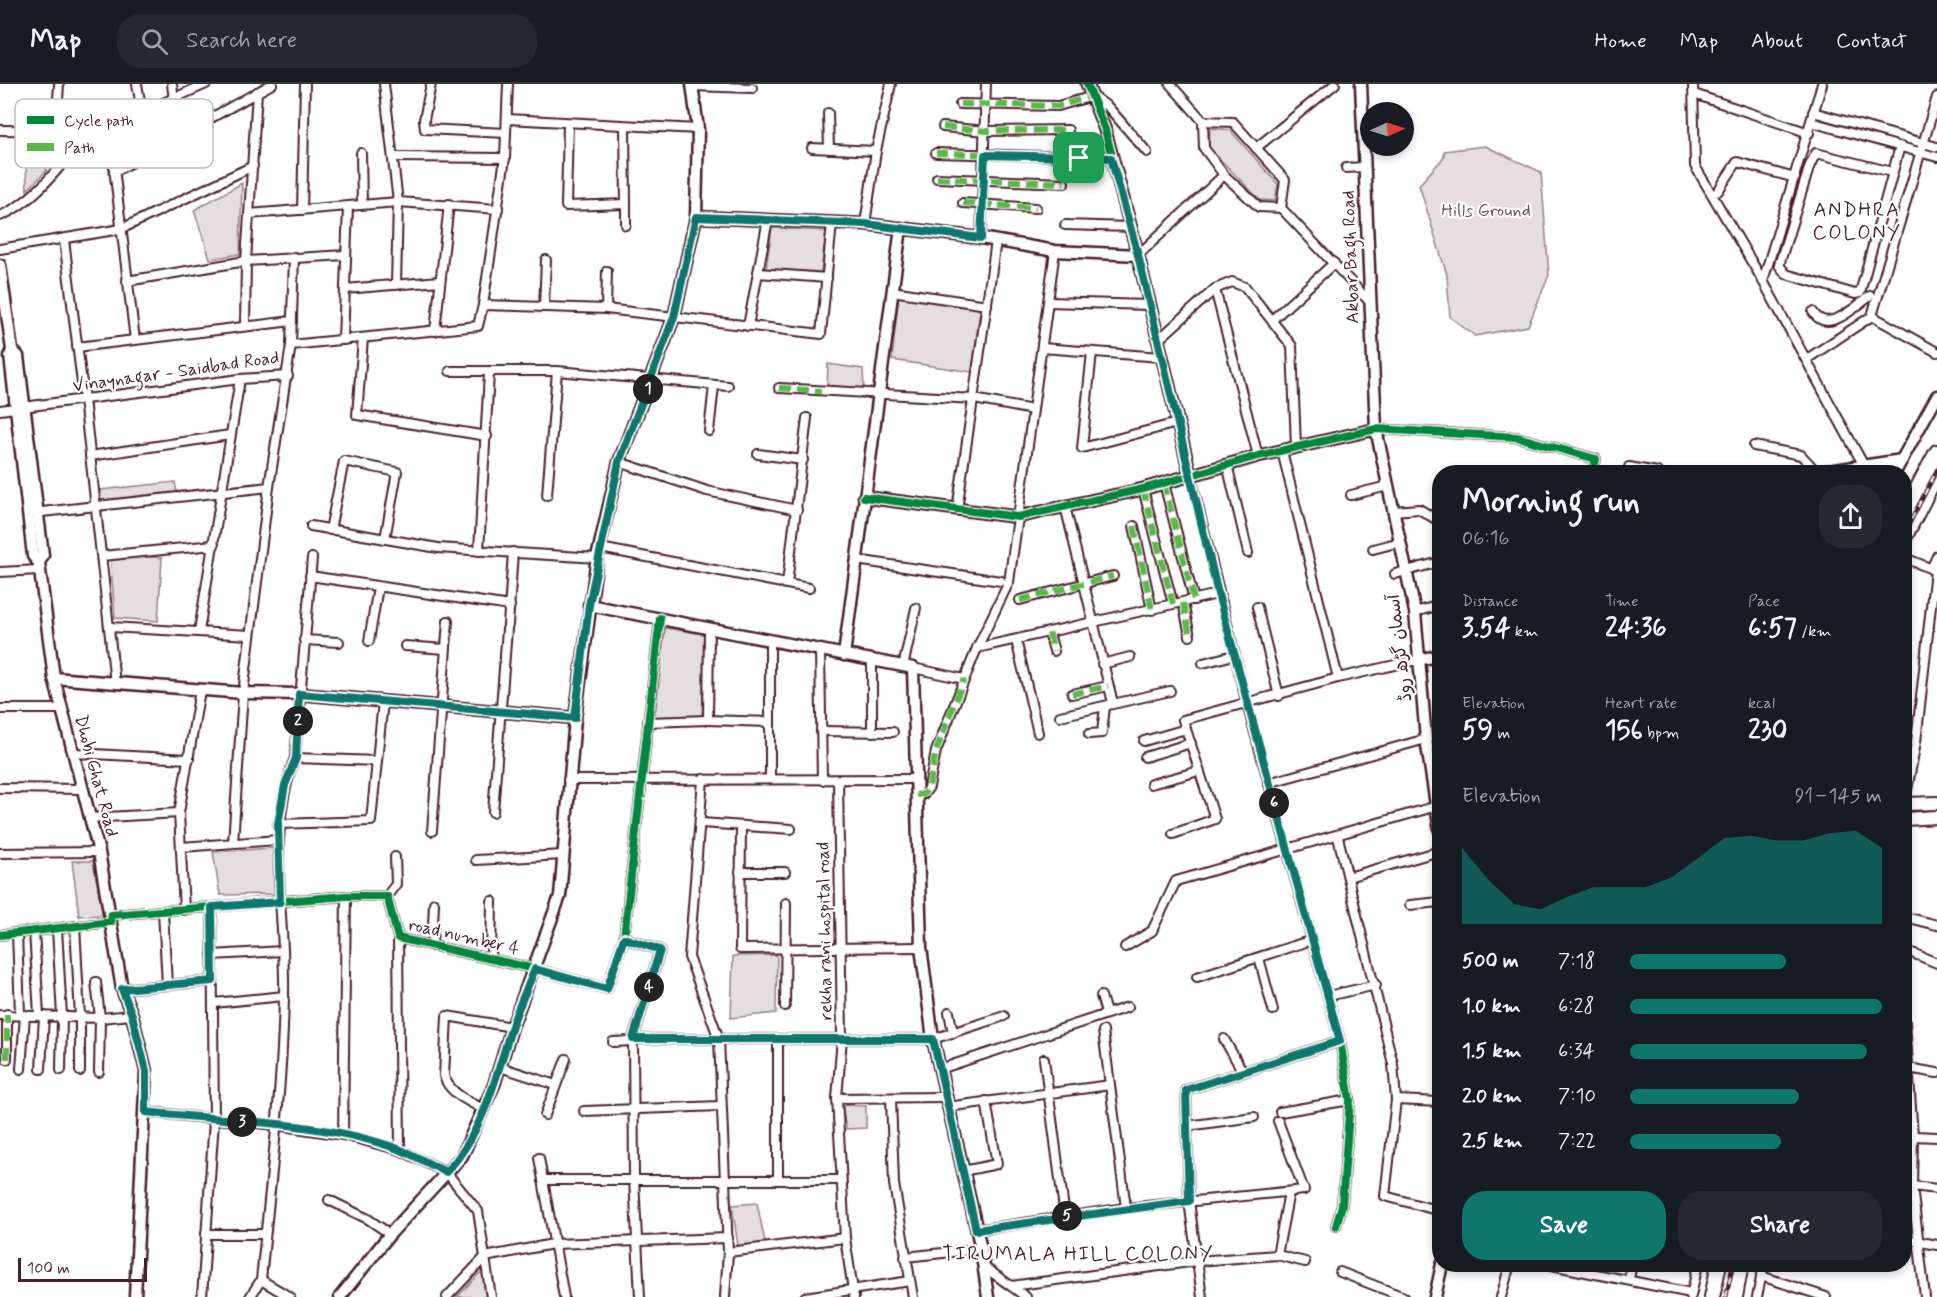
<!DOCTYPE html>
<meta charset="utf-8">
<style>
:root{--surface:#171b24;--page:#242831;--text:#f1f3f6;--muted:#9ea1a6;--line:#363941;--accent:#0f766e}
body{margin:0;font-family:Mynerve,"Playpen Sans Arabic",sans-serif;background:var(--page);color:var(--text);height:100vh;display:flex;flex-direction:column;font-size:22px;white-space:nowrap}
*{box-sizing:border-box;margin:0}
p{font-size:20px;color:var(--muted)}
.icon{flex:none;width:33px;height:33px;fill:none;stroke:currentColor;stroke-width:2;stroke-linecap:round;stroke-linejoin:round}
.map{position:relative;flex:1;overflow:hidden}
.panel{position:absolute;left:1432px;top:381px;width:480px;height:807px;display:flex;flex-direction:column;background:var(--surface);border-radius:24px;box-shadow:0 3px 9px #0003}
.panel>*{flex:none}
.needle{width:39px;rotate:87deg}
.buttons{position:absolute;left:1360px;top:18px;display:grid;gap:12px}
.buttons a{display:grid;place-items:center;width:54px;height:54px;border-radius:50%;background:var(--surface);box-shadow:0 3px 9px #0003;font-size:30px}
.scale{position:absolute;left:18px;bottom:15px;width:129px;box-sizing:border-box;padding-left:6px;border:3px solid #4a1f2b;border-top:0;font-size:16px;line-height:21px;white-space:nowrap;color:#4a1f2b;-webkit-text-stroke:4px #fff;paint-order:stroke}
.pin{position:absolute;display:grid;place-items:center;width:51px;height:51px;color:#fff;margin:-26px;border-radius:12px;box-shadow:0 3px 9px #0006}
.km{position:absolute;width:30px;height:30px;margin:-15px;border-radius:50%;background:#222;color:#fff;font-size:16px;line-height:30px;text-align:center}
.round{display:grid;place-items:center;flex:none;width:63px;height:63px;border-radius:24px;background:var(--page)}
.head{display:flex;align-items:center;justify-content:space-between;height:102px;padding:0 30px}
h1{font-size:33px;font-weight:700;line-height:45px}
.figures{display:grid;grid-template-columns:repeat(3,1fr);gap:9px;height:102px;padding:6px 30px}
.figures div{display:grid;align-content:center}
.figures b{font-size:26px;font-weight:700}
.figures small{font-size:16px;font-weight:400}
.figures p{font-size:16px}
.chart{height:168px;padding:12px 30px}
.chart p{display:flex;justify-content:space-between}
.chart svg{width:100%;height:108px;margin-top:6px;fill:var(--accent);opacity:.7}
.action{display:flex;gap:12px;margin-top:auto;padding:12px 30px}
.action a{flex:1;height:69px;border-radius:24px;background:var(--accent);color:#fff;font-size:24px;font-weight:700;line-height:69px;text-align:center}
.action a+a{background:var(--page);color:var(--text)}
ul{padding:0 30px;list-style:none;font-size:20px}
li{display:grid;grid-template-columns:96px 72px 1fr;align-items:center;height:45px}
li i{height:15px;border-radius:8px;background:var(--accent)}
header{display:flex;align-items:center;gap:36px;box-sizing:border-box;height:84px;padding:0 30px;background:var(--surface);border-bottom:2px solid var(--line)}
header strong{font-size:28px}
nav{display:flex;gap:33px;margin-inline-start:auto;font-size:21px}
.search{width:420px;height:54px;background:var(--page);display:flex;align-items:center;gap:15px;box-sizing:border-box;padding:0 21px;border-radius:24px;color:var(--muted);font-size:22px}
.map>svg:first-child{display:block}
</style>
<header>
<strong>Map</strong>
<div class="search"><svg class="icon" aria-label="search" viewBox="0 0 24 24"><circle cx="10" cy="10" r="6"/><path d="M15 15l6 6"/></svg>Search here</div>
<nav><a>Home</a><a>Map</a><a>About</a><a>Contact</a></nav>
</header>
<div class="map">
<svg width="1937" height="1213" viewBox="0 0 1937 1213">
<rect width="100%" height="100%" fill="#fff"/>
<filter id="ink" filterUnits="userSpaceOnUse"><feTurbulence type="fractalNoise" baseFrequency=".0167" numOctaves="2"/><feDisplacementMap in="SourceGraphic" scale="12" xChannelSelector="R" yChannelSelector="G"/><feConvolveMatrix kernelMatrix="1 2 1 2 8 2 1 2 1" color-interpolation-filters="sRGB"/></filter>
<g filter="url(#ink)">
<g fill="#e5dee0" stroke="#987e86" stroke-width="1.5">
<path d="M1210 44 1230 46 1278 100 1275 117 1260 116 1209 64Z"/>
<path d="M41 52 47 86 27 106 25 53Z"/>
<path d="M1485 62 1541 88 1549 191 1528 242 1475 252 1450 233 1447 191 1419 101 1444 73V67Z"/>
<path d="M242 99 240 170 210 175 194 126Z"/>
<path d="M772 144 826 147 821 188 766 185Z"/>
<path d="M899 209 981 219 972 288 892 276Z"/>
<path d="M828 280 863 285 864 307 827 304Z"/>
<path d="M175 398 177 409 101 417 100 406Z"/>
<path d="M110 469 162 474 158 537 115 534Z"/>
<path d="M665 544 705 550 702 638 654 639Z"/>
<path d="M274 764 277 810 220 811 213 768Z"/>
<path d="M72 777H93L103 831 79 832Z"/>
<path d="M777 871 776 929 731 934 733 872Z"/>
<path d="M842 1021 866 1022V1044L846 1045Z"/>
<path d="M757 1119 765 1158 738 1162 732 1121Z"/>
<path d="M483 1186 486 1213H457Z"/>
</g>
<g fill="none" stroke-linecap="round" stroke-linejoin="round">
<defs>
<g id="street">
<path d="M137 0 142 28"/>
<path d="M172 0 174 16"/>
<path d="M384 0 398 118 396 201"/>
<path d="M431 0 424 36 425 45 506 49"/>
<path d="M1170 0 1203 37 1204 64 1224 91 1259 123 1281 124 1369 217"/>
<path d="M1693 0 1695 82 1763 197 1863 380"/>
<path d="M692 2 752 4"/>
<path d="M1694 10 1809 49"/>
<path d="M960 20 1058 22 1093 12 1108 23 1147 68"/>
<path d="M1813 28 1937 63"/>
<path d="M828 29 829 65"/>
<path d="M507 35 698 45"/>
<path d="M1203 37 1233 38 1285 96 1281 124"/>
<path d="M1811 38 1937 73"/>
<path d="M568 39 566 122 626 120V141"/>
<path d="M109 43 135 256"/>
<path d="M625 43 626 120"/>
<path d="M943 43 986 47 1068 46"/>
<path d="M0 46 90 47 109 43 206 0"/>
<path d="M56 47 59 0"/>
<path d="M812 64 876 67"/>
<path d="M1256 64 1335 0"/>
<path d="M361 69 362 120"/>
<path d="M936 69 1111 74"/>
<path d="M395 73 505 74"/>
<path d="M1346 84 1364 83"/>
<path d="M114 88 272 0"/>
<path d="M1892 88 1816 69 1810 81 1779 181 1786 190 1855 210 1860 209 1900 62"/>
<path d="M937 94 1064 99"/>
<path d="M1718 107 1737 78 1795 94"/>
<path d="M963 119 1036 124"/>
<path d="M302 126 305 0"/>
<path d="M249 130 398 118 498 125"/>
<path d="M0 132C37 117 64 76 90 47"/>
<path d="M865 140 876 67 891 0"/>
<path d="M1065 141 1130 143"/>
<path d="M981 154 986 0"/>
<path d="M64 156 84 315 115 599"/>
<path d="M0 165 121 145 253 82"/>
<path d="M1138 171 1224 91"/>
<path d="M758 189 827 194"/>
<path d="M127 197 246 177 345 171"/>
<path d="M1763 197 1822 0"/>
<path d="M345 205 440 197"/>
<path d="M1215 205 1258 372"/>
<path d="M892 207 987 221"/>
<path d="M1049 218 1148 221"/>
<path d="M483 221 505 74 508 0"/>
<path d="M544 223 546 176"/>
<path d="M606 225 607 187"/>
<path d="M1813 228C1827 251 1855 223 1870 212"/>
<path d="M1872 232 1937 268"/>
<path d="M1272 236 1334 179"/>
<path d="M245 242 246 177 257 8"/>
<path d="M748 242 768 135"/>
<path d="M435 247 449 120"/>
<path d="M363 254 357 331 487 352"/>
<path d="M343 256 348 123"/>
<path d="M1157 257 1215 205 1232 198 1245 203 1292 262 1296 363"/>
<path d="M291 261 478 242 483 221 606 225 821 250 832 139"/>
<path d="M77 263 292 237"/>
<path d="M1042 264 1161 273"/>
<path d="M1092 268 1082 364 1177 339"/>
<path d="M1807 275 1872 232 1937 13"/>
<path d="M450 287H557L728 302"/>
<path d="M779 304 974 315 1033 326"/>
<path d="M0 326 240 295 288 292"/>
<path d="M1376 345 1517 353 1596 375 1593 388"/>
<path d="M709 347 714 302"/>
<path d="M1754 362 1801 371 1817 388"/>
<path d="M1282 367 1338 594"/>
<path d="M758 370 803 376"/>
<path d="M90 372 230 351"/>
<path d="M619 378 707 407 797 426"/>
<path d="M1227 380 1248 469"/>
<path d="M1629 383 1657 388"/>
<path d="M1190 390 1247 620 1340 957 1350 1016 1342 1121 1336 1142"/>
<path d="M1164 399 1194 516"/>
<path d="M1143 405 1173 520"/>
<path d="M547 411 557 287"/>
<path d="M1351 411 1388 402"/>
<path d="M1065 422 1113 619"/>
<path d="M957 426 996 157"/>
<path d="M1393 427 1419 425 1439 437"/>
<path d="M33 429 269 403"/>
<path d="M311 442 438 464 597 474"/>
<path d="M1134 442 1152 526"/>
<path d="M330 446 344 377 397 388 385 455"/>
<path d="M600 464 787 500 807 334"/>
<path d="M1373 465 1400 458"/>
<path d="M479 467 489 289"/>
<path d="M102 472 214 461"/>
<path d="M1905 474 1937 487"/>
<path d="M856 476 1001 497"/>
<path d="M1931 485 1937 472"/>
<path d="M0 488 40 486"/>
<path d="M1395 490 1440 478"/>
<path d="M310 492 510 522"/>
<path d="M787 500 809 504"/>
<path d="M1020 516 1113 492"/>
<path d="M1183 519 1190 552"/>
<path d="M1257 523 1279 612"/>
<path d="M1415 528 1440 521"/>
<path d="M508 541 513 468"/>
<path d="M110 543 250 551"/>
<path d="M709 544 708 636 770 638"/>
<path d="M199 547 240 295"/>
<path d="M1049 549 1054 567"/>
<path d="M304 556 339 558"/>
<path d="M1016 556 1038 649"/>
<path d="M369 557 378 503"/>
<path d="M405 562 445 565"/>
<path d="M977 564 1218 510"/>
<path d="M820 566 822 696"/>
<path d="M1203 579 1234 571"/>
<path d="M1102 580 1130 573"/>
<path d="M903 583 916 524"/>
<path d="M913 584 964 595"/>
<path d="M1072 610 1108 602"/>
<path d="M0 625H62"/>
<path d="M1060 632 1170 607"/>
<path d="M648 638 708 636"/>
<path d="M821 647 893 648"/>
<path d="M872 648V576"/>
<path d="M1089 650 1102 649 1105 622"/>
<path d="M1144 657 1186 645"/>
<path d="M74 669 189 675"/>
<path d="M1145 673 1191 659"/>
<path d="M295 674 377 677"/>
<path d="M703 695 689 873 719 955 728 1168 725 1213"/>
<path d="M770 695V557"/>
<path d="M568 696 915 695"/>
<path d="M838 696 842 954 837 1014 845 1154 854 1213"/>
<path d="M1268 699 1426 655"/>
<path d="M1151 700 1199 687"/>
<path d="M0 704 83 705"/>
<path d="M916 711 924 710 929 703 936 667 977 564 1009 498 1055 167"/>
<path d="M1905 717 1916 658 1935 486"/>
<path d="M493 728 507 545"/>
<path d="M89 734 179 729"/>
<path d="M701 739 791 745"/>
<path d="M278 740 371 737 383 617"/>
<path d="M741 744 740 865 921 863"/>
<path d="M432 747 448 537"/>
<path d="M1173 750 1215 735 1183 636 1338 594 1421 575"/>
<path d="M1338 753 1393 980 1396 1016 1385 1112 1440 1127"/>
<path d="M233 759 243 609 269 403 291 261 294 173"/>
<path d="M181 763 278 756"/>
<path d="M0 769 99 768"/>
<path d="M476 776 563 771"/>
<path d="M740 788H785"/>
<path d="M1348 793 1440 767"/>
<path d="M387 812 396 800 395 773"/>
<path d="M1410 821 1440 818"/>
<path d="M184 826 179 729 200 606"/>
<path d="M163 827 167 901"/>
<path d="M111 831 346 812H387L398 854 535 885 607 905 624 854 660 534"/>
<path d="M1905 833 1937 841"/>
<path d="M75 842 80 933V987"/>
<path d="M57 845 62 932 61 986"/>
<path d="M34 847 39 931"/>
<path d="M17 849 20 930"/>
<path d="M0 851 111 838"/>
<path d="M398 854 400 1066"/>
<path d="M624 854 660 866 633 955 634 1095 640 1213"/>
<path d="M432 862 434 819"/>
<path d="M1125 863 1152 847 1176 797 1437 722"/>
<path d="M1905 866 1937 879"/>
<path d="M212 871 283 867"/>
<path d="M1259 874 1273 926"/>
<path d="M491 875 492 817"/>
<path d="M1197 893 1312 856"/>
<path d="M96 898 100 934 99 988"/>
<path d="M122 905 213 897"/>
<path d="M1101 912 1106 929"/>
<path d="M1328 912 1376 901"/>
<path d="M214 919 284 912"/>
<path d="M785 922 786 819"/>
<path d="M949 928 953 949"/>
<path d="M0 931 100 934 132 931"/>
<path d="M1905 937 1913 1052 1912 1102 1925 1213"/>
<path d="M1103 947 1126 1124"/>
<path d="M633 955H933L1004 932"/>
<path d="M1224 955 1243 988"/>
<path d="M778 956V1096"/>
<path d="M613 958 633 957"/>
<path d="M7 975V930"/>
<path d="M1044 975 1065 1133"/>
<path d="M500 983 556 1001"/>
<path d="M1908 984 1937 989"/>
<path d="M21 985 25 931"/>
<path d="M41 985 44 932"/>
<path d="M940 985 1128 923"/>
<path d="M837 1014 946 1013"/>
<path d="M891 1014 894 1100 913 1213"/>
<path d="M1396 1016 1440 1018"/>
<path d="M947 1023 1110 1001"/>
<path d="M483 1025C468 1017 449 1009 444 992L447 932 512 943"/>
<path d="M584 1027 721 1022"/>
<path d="M146 1028 276 1041 343 1051 400 1066 446 1088 478 1127 491 1213"/>
<path d="M1280 1028 1350 1016"/>
<path d="M545 1031 566 975"/>
<path d="M1187 1042 1254 1033"/>
<path d="M343 1051 346 812"/>
<path d="M1913 1052 1937 1053"/>
<path d="M539 1074 543 1096"/>
<path d="M963 1087 997 1080 986 1017"/>
<path d="M1912 1102 1937 1105"/>
<path d="M329 1116 368 1135 390 1150"/>
<path d="M976 1146 1126 1124 1304 1106 1278 1037"/>
<path d="M206 1150H265"/>
<path d="M1905 1155 1937 1161"/>
<path d="M728 1168 845 1154"/>
<path d="M1277 1171 1289 1108"/>
<path d="M905 1173 981 1165"/>
<path d="M1546 1180 1691 1209"/>
<path d="M984 1183 1011 1202 1197 1177 1277 1171 1305 1178"/>
<path d="M1340 1188 1404 1213"/>
<path d="M1761 1192 1826 1213"/>
<path d="M1629 1195 1632 1180"/>
<path d="M261 1196 290 1213"/>
<path d="M1011 1202 1026 1213"/>
<path d="M1691 1212 1698 1180"/>
<path d="M202 1213 214 1036 212 823"/>
<path d="M250 1213 261 1196C270 1102 282 1008 284 913 286 833 265 751 295 674L312 474"/>
<path d="M447 1213 485 1173 553 1160 728 1154"/>
<path d="M564 1213 543 1096H841"/>
<path d="M805 1213 910 1197"/>
<path d="M1202 1213 1189 1117 1186 1006 1340 957"/>
<path d="M1501 1213 1510 1180"/>
<path d="M1757 1213 1764 1180"/>
</g>
<g id="secondary">
<path d="M1087 0 1105 46 1138 171 1190 390"/>
<path d="M1361 0 1376 345 1415 528 1426 655 1440 747"/>
<path d="M696 133 865 140 981 154 1055 167 1138 171"/>
<path d="M0 181 12 266 18 272 43 471 39 479 54 594 99 768 122 905 132 931 146 987 135 1213"/>
<path d="M12 266 10 272 33 472 39 479"/>
<path d="M1821 388 1902 376"/>
<path d="M1895 388 1937 312"/>
<path d="M864 413 1018 433 1143 405 1258 372 1376 345"/>
<path d="M589 521 913 584 921 863 933 955 981 1165 988 1213"/>
<path d="M844 571 901 144"/>
<path d="M1421 575 1440 572"/>
<path d="M54 594 243 609 299 610 575 634"/>
<path d="M340 1213 390 1150 462 1072 494 1001 512 943 560 812 575 634 597 474 619 378 674 233 696 133 698 45 692 0"/>
<path d="M1435 1213 1442 1180"/>
</g>
<g id="primary">
<path d="M1905 720 1937 719"/>
<path d="M1905 735 1937 733"/>
</g>
<g id="highway">
<path d="M1905 427 1937 368"/>
<path d="M1905 452 1937 390"/>
<path d="M1712 1213 1719 1180"/>
<path d="M1735 1213 1741 1180"/>
</g>
</defs>
<use href="#street" stroke="#4a1f2b" stroke-width="12"/>
<use href="#secondary" stroke="#4a1f2b" stroke-width="15"/>
<use href="#primary" stroke="#4a1f2b" stroke-width="16"/>
<use href="#highway" stroke="#4a1f2b" stroke-width="18"/>
<use href="#street" stroke="#fff" stroke-width="8"/>
<use href="#secondary" stroke="#fff" stroke-width="10"/>
<use href="#primary" stroke="#fff" stroke-width="12"/>
<use href="#highway" stroke="#fff" stroke-width="14"/>
<defs>
<g id="rail">
<path d="M1905 448 1937 386"/>
<path d="M1726 1213 1733 1180"/>
</g>
</defs>
<use href="#rail" stroke="#4a1f2b" stroke-width="4.5"/>
<use href="#rail" stroke="#fff" stroke-width="2" stroke-dasharray="7" stroke-linecap="butt"/>
<g stroke="#58b947" stroke-width="6" stroke-dasharray="12 6" stroke-linecap="butt">
<path d="M960 20 1058 22 1093 12"/>
<path d="M943 43 986 47 1068 46"/>
<path d="M936 69 1111 74"/>
<path d="M937 94 1064 99"/>
<path d="M963 119 1036 124"/>
<path d="M779 304 821 307"/>
<path d="M1164 399 1194 516"/>
<path d="M1143 405 1173 520"/>
<path d="M1134 442 1152 526"/>
<path d="M1020 516 1113 492"/>
<path d="M1183 519 1190 552"/>
<path d="M1049 549 1054 567"/>
<path d="M1072 610 1108 602"/>
<path d="M916 711 924 710 929 703 936 667 964 595"/>
<path d="M7 975V930"/>
</g>
<defs>
<g id="cycleway">
<path d="M1087 0 1105 46 1138 171 1218 510 1340 957 1350 1016 1342 1121 1336 1142"/>
<path d="M864 413 1018 433 1143 405 1258 372 1376 345 1517 353 1596 375 1593 388"/>
<path d="M111 831 346 812H387L398 854 535 885 607 905 624 854 660 534"/>
<path d="M0 851 111 838"/>
</g>
</defs>
<use href="#cycleway" stroke="#fff" stroke-width="11"/>
<use href="#cycleway" stroke="#00873e" stroke-width="8"/>
</g>
</g>
<g fill="none" stroke-linecap="round" stroke-linejoin="round" filter="url(#ink)">
<defs>
<path id="route" d="M985 71 1111 74 1138 171 1218 510 1340 957 1186 1006 1189 1117 976 1146 933 955H633L660 866 624 854 607 905 535 885C527 905 517 925 511 945 496 994 482 1051 446 1088 431 1081 416 1072 401 1066 321 1036 229 1038 146 1028V987L132 931 122 905 213 897 212 823 280 818 278 740 285 701 296 674 299 610 575 634 589 521 619 378 674 233 696 133 865 140 981 154Z"/>
</defs>
<use href="#route" stroke="#fff" stroke-width="12"/>
<use href="#route" stroke="#0f766e" stroke-width="8"/>
</g>
<g text-anchor="middle" dominant-baseline="central" stroke-width="4.5" stroke-linejoin="round" paint-order="stroke">
<g font-size="18" fill="#714f58" stroke="#fff">
<text x="1486" y="127">Hills Ground</text>
</g>
<g font-size="18" fill="#4a1f2b" stroke="#fff">
<text transform="translate(1351 173) rotate(-92)">Akbar Bagh Road</text>
<text transform="translate(176 288) rotate(-8)">Vinaynagar - Saidbad Road</text>
<text transform="translate(1400 564) rotate(-97)">آسمان گڑھ روڈ</text>
<text transform="translate(96 692) rotate(75)">Dhobi Ghat Road</text>
<text transform="translate(825 847) rotate(-91)">rekha rani hospital road</text>
<text transform="translate(464 853) rotate(13)">road number 4</text>
</g>
<g font-size="20" letter-spacing="1.5" fill="#4a1f2b" stroke="#fff">
<text x="1857" y="126">ANDHRA<tspan x="1857" dy="23">COLONY</tspan></text>
<text x="1078" y="1170">TIRUMALA HILL COLONY</text>
</g>
</g>
<rect x="15" y="15" width="198" height="69" rx="9" fill="#fff" stroke="#c9bcbf" stroke-width="1.5"/>
<rect x="27" y="32" width="27" height="8" fill="#00873e"/>
<rect x="27" y="59" width="27" height="8" fill="#58b947"/>
<g font-size="16" fill="#4a1f2b">
<text x="64" y="42">Cycle path</text>
<text x="64" y="69">Path</text>
</g>
</svg>
<div class="buttons">
<a><svg class="needle" viewBox="-14 -14 28 28"><path d="M0-13l5 13h-10z" fill="#e53935"/><path d="M0 13l5-13h-10z" fill="#9ea1a6"/></svg></a>
</div>
<div class="scale">100 m</div>
<div class="pin" style="left:1079px;top:74px;background:#1e9e55"><svg class="icon" aria-label="arrive" viewBox="0 0 24 24"><path d="M6 21V4h12l-3 4 3 4H6"/></svg></div>
<b class="km" style="left:648px;top:305px">1</b>
<b class="km" style="left:298px;top:637px">2</b>
<b class="km" style="left:242px;top:1038px">3</b>
<b class="km" style="left:649px;top:903px">4</b>
<b class="km" style="left:1067px;top:1132px">5</b>
<b class="km" style="left:1274px;top:719px">6</b>
<section class="panel">
<div class="head"><div><h1>Morning run</h1><p>06:16</p></div><a class="round"><svg class="icon" aria-label="share" viewBox="0 0 24 24"><path d="M12 15V3M7 8l5-5 5 5M5 13v7h14v-7"/></svg></a></div>
<div class="figures">
<div><p>Distance</p><b>3.54<small> km</small></b></div>
<div><p>Time</p><b>24:36</b></div>
<div><p>Pace</p><b>6:57<small> /km</small></b></div>
</div>
<div class="figures">
<div><p>Elevation</p><b>59<small> m</small></b></div>
<div><p>Heart rate</p><b>156<small> bpm</small></b></div>
<div><p>kcal</p><b>230</b></div>
</div>
<div class="chart"><p><span>Elevation</span>91–145 m</p>
<svg viewBox="0 0 160 44" preserveAspectRatio="none"><path d="M0 44V13L10 26L20 36L30 38L40 33L50 29L60 29L70 29L80 25L90 17L100 9L110 8L120 10L130 10L140 7L150 6L160 13V44z"/></svg>
</div>
<ul>
<li><b>500 m</b>7:18<i style="width:62%"></i></li>
<li><b>1.0 km</b>6:28<i style="width:100%"></i></li>
<li><b>1.5 km</b>6:34<i style="width:94%"></i></li>
<li><b>2.0 km</b>7:10<i style="width:67%"></i></li>
<li><b>2.5 km</b>7:22<i style="width:60%"></i></li>
</ul>
<div class="action"><a>Save</a><a>Share</a></div>
</section>
</div>
